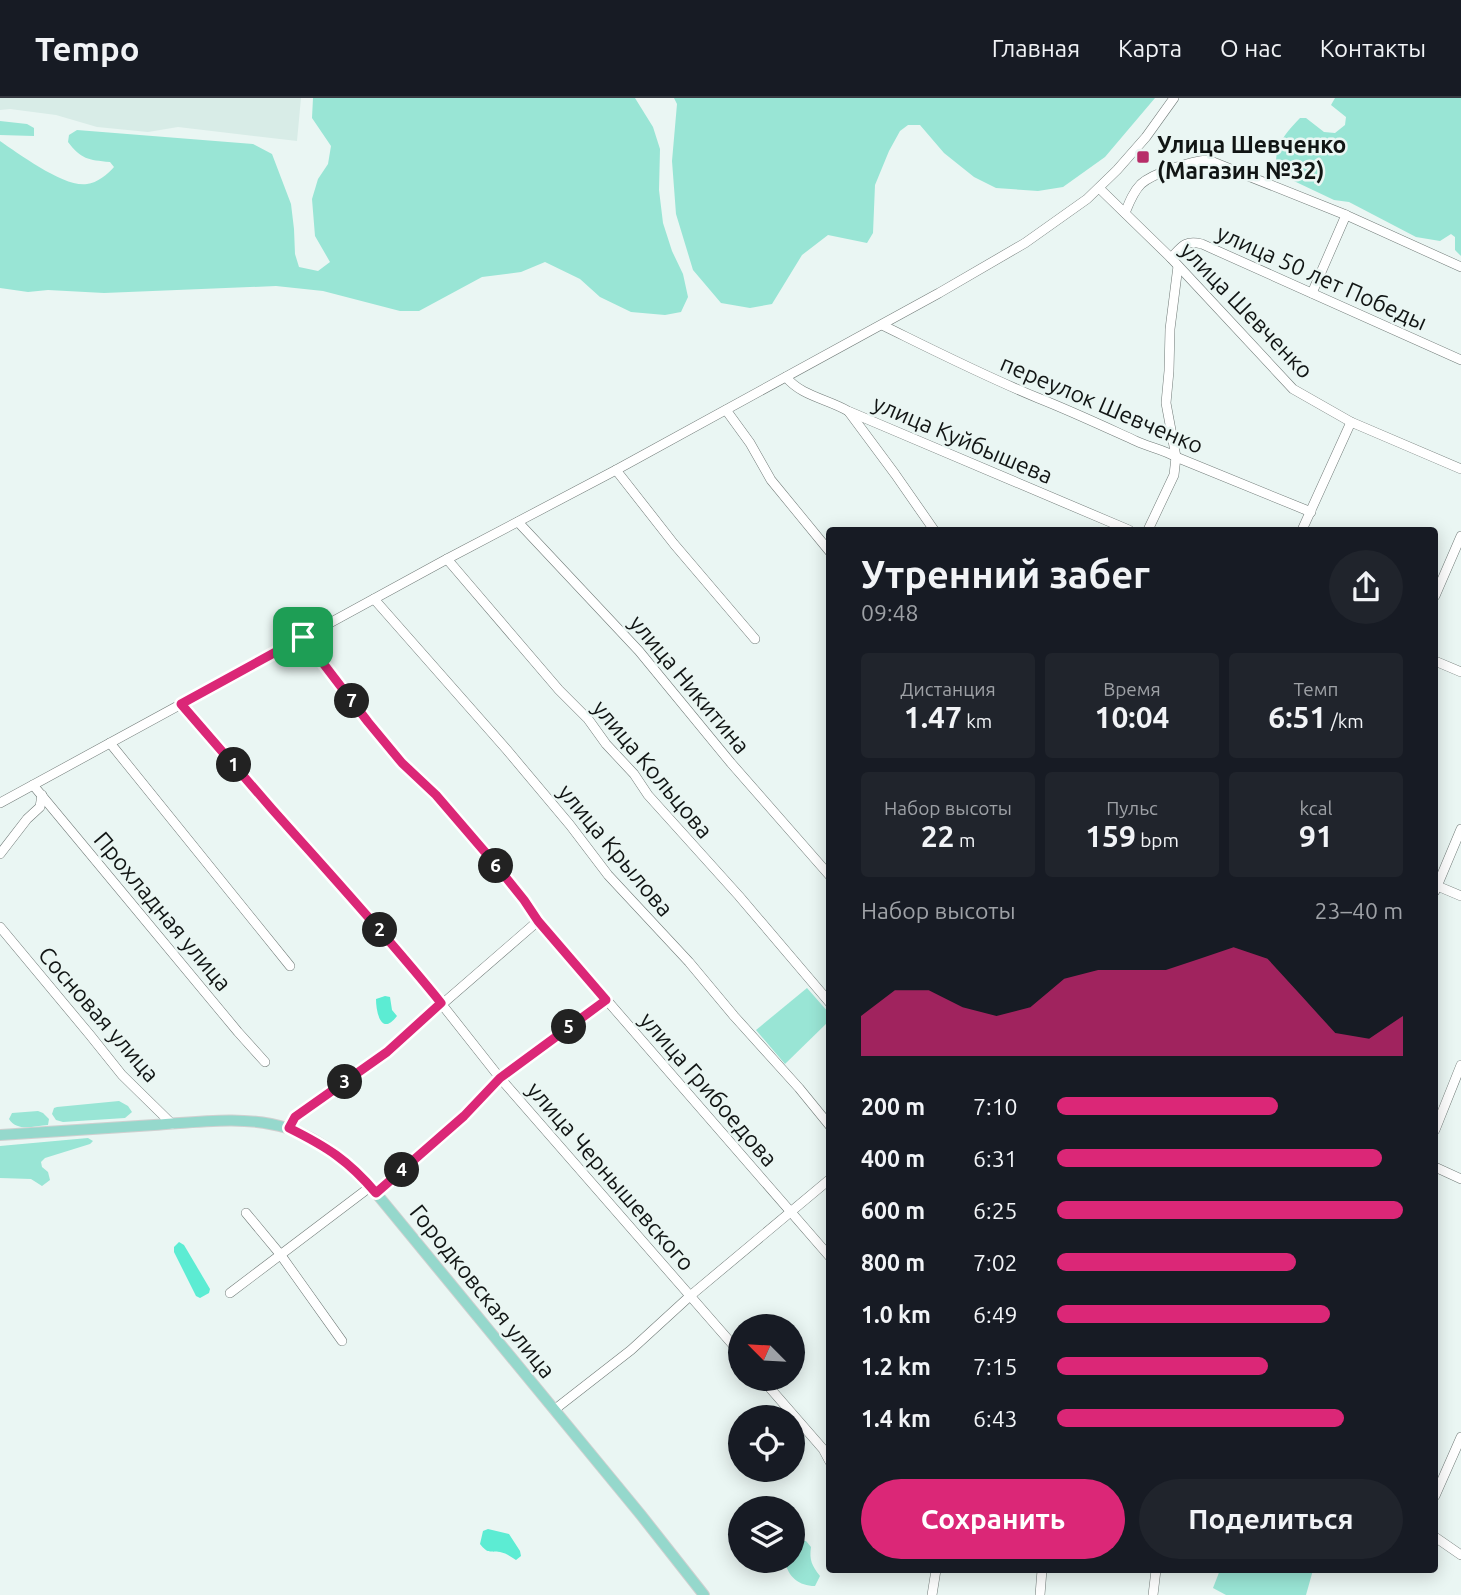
<!DOCTYPE html>
<html lang="ru">
<meta charset="utf-8">
<style>
:root{--surface:#171b24;--page:#20242c;--text:#f1f3f6;--muted:#9ea1a6;--line:#363941;--accent:#db2777}
body{margin:0;font-family:Ubuntu,sans-serif;background:var(--page);color:var(--text);height:100vh;display:flex;flex-direction:column;font-size:26px;white-space:nowrap}
*{box-sizing:border-box;margin:0}
p{font-size:23px;color:var(--muted)}
.icon{flex:none;width:38px;height:38px;fill:none;stroke:currentColor;stroke-width:2;stroke-linecap:round;stroke-linejoin:round}
.map{position:relative;flex:1;overflow:hidden}
.drawer{position:absolute;left:826px;top:429px;width:612px;height:1046px;display:flex;flex-direction:column;background:var(--surface);border-radius:7px;box-shadow:0 4px 18px #0003}
.drawer>*{flex:none}
.needle{width:46px;rotate:294deg}
.fabs{position:absolute;left:728px;top:1216px;display:grid;gap:14px}
.fabs a{display:grid;place-items:center;width:77px;height:77px;border-radius:50%;background:var(--surface);box-shadow:0 4px 18px #0003;font-size:35px}
.pin{position:absolute;display:grid;place-items:center;width:60px;height:60px;color:#fff;margin:-30px;border-radius:14px;box-shadow:0 4px 10px #0006}
.km{position:absolute;width:35px;height:35px;margin:-18px;border-radius:50%;background:#222;color:#fff;font-size:19px;line-height:35px;text-align:center}
.round{display:grid;place-items:center;flex:none;width:74px;height:74px;border-radius:37px;background:var(--page)}
.summary{display:flex;align-items:center;justify-content:space-between;height:119px;padding:0 35px}
h1{font-size:38px;font-weight:600;line-height:52px}
.metrics{display:grid;grid-template-columns:repeat(3,1fr);gap:10px;height:119px;padding:7px 35px}
.metrics div{display:grid;align-content:center;border-radius:7px;background:var(--page);text-align:center}
.metrics b{font-size:30px;font-weight:600}
.metrics small{font-size:19px;font-weight:400}
.metrics p{font-size:19px}
.chart{height:196px;padding:14px 35px}
.chart p{display:flex;justify-content:space-between}
.chart svg{width:100%;height:126px;margin-top:7px;fill:var(--accent);opacity:.7}
.cta{display:flex;gap:14px;margin-top:auto;padding:14px 35px}
.cta a{flex:1;height:80px;border-radius:42px;background:var(--accent);color:#fff;font-size:28px;font-weight:600;line-height:80px;text-align:center}
.cta a+a{background:var(--page);color:var(--text)}
ul{padding:0 35px;list-style:none;font-size:23px}
li{display:grid;grid-template-columns:112px 84px 1fr;align-items:center;height:52px}
li i{height:18px;border-radius:9px;background:var(--accent)}
header{display:flex;align-items:center;gap:42px;box-sizing:border-box;height:98px;padding:0 35px;background:var(--surface);border-bottom:2px solid var(--line)}
header strong{font-size:33px}
nav{display:flex;gap:38px;margin-inline-start:auto;font-size:24px}
.map>svg:first-child{display:block}
</style>
<header>
<strong>Tempo</strong>
<nav><a>Главная</a><a>Карта</a><a>О нас</a><a>Контакты</a></nav>
</header>
<div class="map">
<svg width="1461" height="1497" viewBox="0 0 1461 1497">
<rect width="100%" height="100%" fill="#eaf6f3"/>
<path fill="#d8ece7" d="M0 0H301L297 43 178 29 148 34 97 29 56 17 10 11 0 12Z"/>
<g fill="#99e5d5">
<path d="M313 0H635L653 29 660 51 659 92 663 125 672 153 683 176 688 199 681 214 665 217 631 214 600 199 580 181 545 164 521 174 482 179 419 213H400L323 193 276 188 104 195 48 192 28 194 0 190V43C19 56 65 90 87 86 97 85 108 76 114 69L110 64C88 62 81 61 68 44L69 37 77 32 253 46 272 56 291 106 294 131 295 156 299 169 318 173 330 164 315 138 312 101 318 81 328 66 331 48 312 20Z"/>
<path d="M674 0H1155L1105 59 1063 89 1038 93 996 90 974 79 944 55 920 27H908L900 33 889 53 875 87 873 135 867 145 828 137 802 157 772 206 750 210 721 205 693 172 676 116 672 63 677 6Z"/>
<path d="M1335 0H1461V158L1455 152V139L1451 136 1440 143 1416 139 1349 104 1334 102 1277 75C1273 49 1283 38 1300 20H1306L1324 34 1335 35 1345 27 1346 19 1331 7Z"/>
<path d="M0 23 27 26 34 30V38L0 37Z"/>
<path d="M807 890 829 915V923L785 966 756 932Z"/>
<path d="M119 1003 128 1008 132 1014 125 1020 63 1024 56 1022 52 1016 54 1010 57 1009Z"/>
<path d="M38 1013 43 1015 49 1021 48 1027C34 1028 17 1034 9 1021L12 1015Z"/>
<path d="M88 1040 93 1043 90 1046 45 1060 41 1064 42 1069 48 1074 50 1082 42 1088 31 1081 0 1080V1048Z"/>
<path d="M796 1442 806 1443 811 1449C809 1462 812 1468 820 1478L815 1488C799 1488 788 1479 785 1463H793V1445Z"/>
<path d="M1220 1472H1313L1306 1497H1226L1213 1490Z"/>
</g>
<g fill="#5cecd3">
<path d="M385 898 390 899 392 912 397 918C381 939 376 914 376 901Z"/>
<path d="M179 1144 184 1147 210 1191 209 1195 200 1200 196 1198 174 1154V1149Z"/>
<path d="M488 1431 509 1436 520 1453 521 1458 516 1462C511 1459 506 1455 500 1454 489 1453 488 1456 480 1446L483 1433Z"/>
</g>
<g fill="none" stroke-linecap="round" stroke-linejoin="round">
<defs>
<g id="minor">
<path d="M1099 90 1171 160 1293 291 1351 324 1461 371"/>
<path d="M1125 115C1129 105 1133 94 1141 86 1153 75 1192 63 1208 62L1346 117 1461 169"/>
<path d="M1171 160C1182 148 1185 142 1202 146L1461 262"/>
<path d="M1312 195 1346 117"/>
<path d="M882 227C933 252 984 278 1038 300 1071 313 1103 328 1136 343 1149 349 1165 352 1176 359L1311 414"/>
<path d="M786 279C801 298 828 301 848 313L1129 432"/>
<path d="M726 312 750 345 771 382 830 454"/>
<path d="M849 314 895 376 934 432"/>
<path d="M616 372 674 446 755 541"/>
<path d="M518 424 639 553 731 665 830 778"/>
<path d="M1148 432 1174 377 1176 359 1166 305 1169 273 1170 231 1178 168"/>
<path d="M1302 432 1351 324"/>
<path d="M447 461 559 592 588 621 606 646 634 676 648 697 739 798 830 905"/>
<path d="M1435 498 1461 438"/>
<path d="M374 501 507 652 570 727 608 777 689 864 734 918 799 990 830 1028"/>
<path d="M303 539C335 581 366 626 402 665 413 677 426 687 436 699 472 737 509 778 538 823L830 1159"/>
<path d="M1435 563 1461 574"/>
<path d="M181 606 410 866 500 980 740 1255"/>
<path d="M110 645 290 868"/>
<path d="M33 687 238 934 265 964"/>
<path d="M0 705 447 461 616 372 939 195 1025 145 1087 101 1117 72 1146 39 1174 0"/>
<path d="M0 756 27 721 40 709 42 697"/>
<path d="M1435 787 1461 798"/>
<path d="M1435 793 1461 731"/>
<path d="M0 829 90 937 122 977 172 1026"/>
<path d="M289 1030 295 1019 387 954 538 823"/>
<path d="M1435 1032 1461 967"/>
<path d="M1435 1069 1461 1081"/>
<path d="M376 1095 464 1019 500 980 606 902"/>
<path d="M246 1115 280 1156 342 1243"/>
<path d="M230 1195 370 1089"/>
<path d="M762 1281 823 1351 830 1364"/>
<path d="M554 1312 631 1252 690 1198 830 1081"/>
<path d="M1435 1398 1461 1339"/>
<path d="M1435 1439 1461 1457"/>
<path d="M932 1497 936 1472"/>
<path d="M1040 1497 1042 1472"/>
<path d="M1153 1497 1156 1472"/>
</g>
<path id="major" d="M0 1037C51 1034 103 1030 154 1027 198 1024 244 1017 287 1030 323 1041 352 1068 376 1095L641 1417 704 1497"/>
</defs>
<use href="#minor" stroke="#717b78" stroke-width="10"/>
<use href="#major" stroke="#cfd0d0" stroke-width="12"/>
<use href="#minor" stroke="#fff" stroke-width="9"/>
<use href="#major" stroke="#95d8cc" stroke-width="10"/>
</g>
<g fill="none" stroke-linecap="round" stroke-linejoin="round">
<defs>
<path id="route" d="M303 539 368 624 402 665 436 697 491 761 524 802 538 823 606 902 500 980 464 1018 376 1095C348 1062 327 1049 289 1030L295 1019 387 954 441 905C387 838 329 775 272 711 242 676 211 641 181 606Z"/>
</defs>
<use href="#route" stroke="#fff" stroke-width="14"/>
<use href="#route" stroke="#db2777" stroke-width="9"/>
</g>
<rect fill="#b72d68" stroke="#eaf6f3" stroke-width="2.5" x="1136" y="52" width="14" height="14" rx="3.5"/>
<g text-anchor="middle" dominant-baseline="central" stroke-width="5" stroke-linejoin="round" paint-order="stroke">
<g font-size="23" font-weight="bold" fill="#111514" stroke="#eaf6f3" text-anchor="start">
<text x="1157" y="46">Улица Шевченко<tspan x="1157" dy="26">(Магазин №32)</tspan></text>
</g>
<g font-size="23" fill="#111514" stroke="#eaf6f3">
<text transform="translate(1322 179) rotate(24)">улица 50 лет Победы</text>
<text transform="translate(1247 212) rotate(46)">улица Шевченко</text>
<text transform="translate(1102 306) rotate(23)">переулок Шевченко</text>
<text transform="translate(963 341) rotate(23)">улица Куйбышева</text>
<text transform="translate(690 586) rotate(50)">улица Никитина</text>
<text transform="translate(653 671) rotate(50)">улица Кольцова</text>
<text transform="translate(616 752) rotate(50)">улица Крылова</text>
<text transform="translate(163 813) rotate(50)">Прохладная улица</text>
<text transform="translate(99 916) rotate(49)">Сосновая улица</text>
<text transform="translate(709 991) rotate(49)">улица Грибоедова</text>
<text transform="translate(611 1078) rotate(49)">улица Чернышевского</text>
<text transform="translate(483 1193) rotate(51)">Городковская улица</text>
</g>
</g>
</svg>
<div class="fabs">
<a><svg class="needle" viewBox="-14 -14 28 28"><path d="M0-13l5 13h-10z" fill="#e53935"/><path d="M0 13l5-13h-10z" fill="#9ea1a6"/></svg></a>
<a><svg class="icon" aria-label="locate" viewBox="0 0 24 24"><circle cx="12" cy="12" r="6"/><path d="M12 2v4M12 18v4M2 12h4M18 12h4"/></svg></a>
<a><svg class="icon" aria-label="layers" viewBox="0 0 24 24"><path d="M12 4l9 5-9 5-9-5zM3 14l9 5 9-5"/></svg></a>
</div>
<div class="pin" style="left:303px;top:539px;background:#1e9e55"><svg class="icon" aria-label="arrive" viewBox="0 0 24 24"><path d="M6 21V4h12l-3 4 3 4H6"/></svg></div>
<b class="km" style="left:234px;top:667px">1</b>
<b class="km" style="left:380px;top:832px">2</b>
<b class="km" style="left:345px;top:984px">3</b>
<b class="km" style="left:402px;top:1072px">4</b>
<b class="km" style="left:569px;top:929px">5</b>
<b class="km" style="left:496px;top:768px">6</b>
<b class="km" style="left:352px;top:603px">7</b>
<section class="drawer">
<div class="summary"><div><h1>Утренний забег</h1><p>09:48</p></div><a class="round"><svg class="icon" aria-label="share" viewBox="0 0 24 24"><path d="M12 15V3M7 8l5-5 5 5M5 13v7h14v-7"/></svg></a></div>
<div class="metrics">
<div><p>Дистанция</p><b>1.47<small> km</small></b></div>
<div><p>Время</p><b>10:04</b></div>
<div><p>Темп</p><b>6:51<small> /km</small></b></div>
</div>
<div class="metrics">
<div><p>Набор высоты</p><b>22<small> m</small></b></div>
<div><p>Пульс</p><b>159<small> bpm</small></b></div>
<div><p>kcal</p><b>91</b></div>
</div>
<div class="chart"><p><span>Набор высоты</span>23–40 m</p>
<svg viewBox="0 0 160 44" preserveAspectRatio="none"><path d="M0 44V30L10 21L20 21L30 27L40 30L50 27L60 17L70 14L80 14L90 14L100 10L110 6L120 10L130 23L140 36L150 38L160 30V44z"/></svg>
</div>
<ul>
<li><b>200 m</b>7:10<i style="width:64%"></i></li>
<li><b>400 m</b>6:31<i style="width:94%"></i></li>
<li><b>600 m</b>6:25<i style="width:100%"></i></li>
<li><b>800 m</b>7:02<i style="width:69%"></i></li>
<li><b>1.0 km</b>6:49<i style="width:79%"></i></li>
<li><b>1.2 km</b>7:15<i style="width:61%"></i></li>
<li><b>1.4 km</b>6:43<i style="width:83%"></i></li>
</ul>
<div class="cta"><a>Сохранить</a><a>Поделиться</a></div>
</section>
</div>
